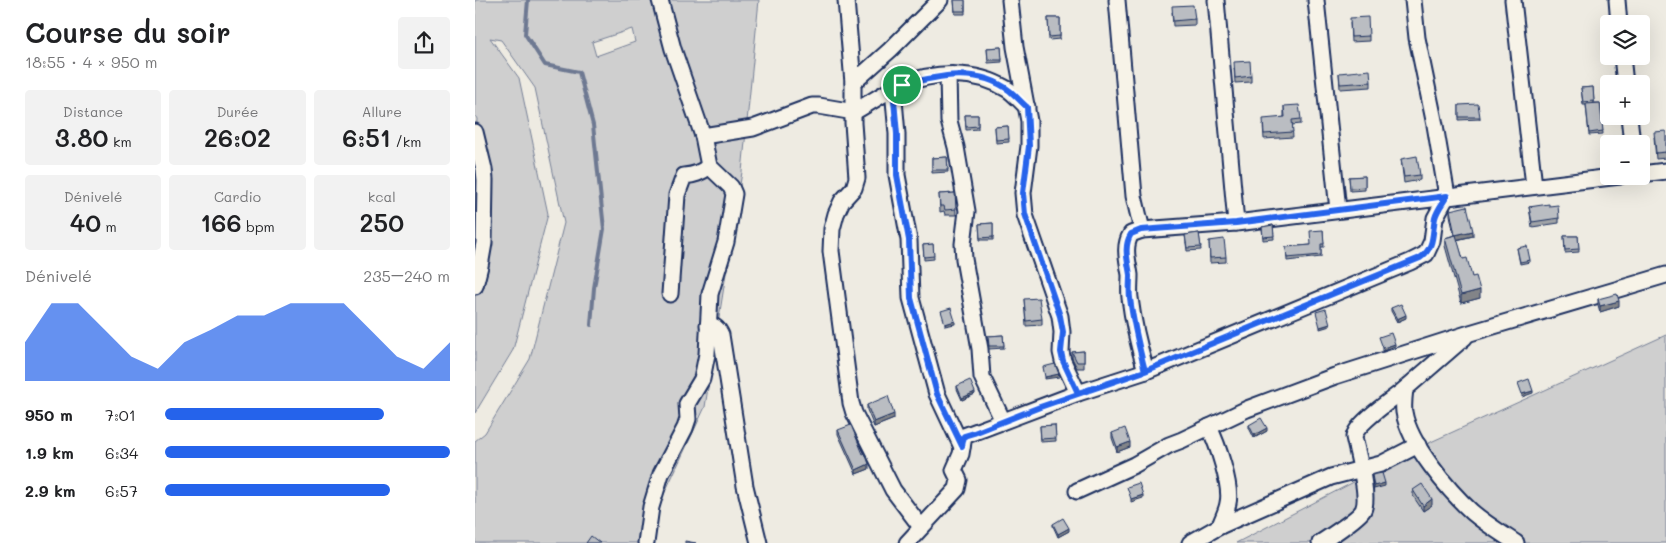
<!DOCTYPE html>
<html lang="fr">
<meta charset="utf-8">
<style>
:root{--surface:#fff;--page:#f2f2f2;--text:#202124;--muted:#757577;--accent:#2563eb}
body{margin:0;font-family:Mali,sans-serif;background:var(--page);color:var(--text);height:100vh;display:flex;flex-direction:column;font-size:19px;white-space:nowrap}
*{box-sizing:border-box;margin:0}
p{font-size:16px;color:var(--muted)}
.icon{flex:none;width:28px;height:28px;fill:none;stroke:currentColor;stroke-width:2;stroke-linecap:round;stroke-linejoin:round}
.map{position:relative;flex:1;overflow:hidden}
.details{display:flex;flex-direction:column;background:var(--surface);width:475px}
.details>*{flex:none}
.controls{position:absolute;left:1125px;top:15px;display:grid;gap:10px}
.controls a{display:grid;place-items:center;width:50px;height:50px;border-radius:5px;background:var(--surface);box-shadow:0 5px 20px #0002;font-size:25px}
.pin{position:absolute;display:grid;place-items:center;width:42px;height:42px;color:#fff;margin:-21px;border:2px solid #fff;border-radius:50%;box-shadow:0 1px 5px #0007}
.round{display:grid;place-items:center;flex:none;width:52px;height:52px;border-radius:5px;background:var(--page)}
.head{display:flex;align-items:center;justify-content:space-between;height:85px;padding:0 25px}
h1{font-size:28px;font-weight:600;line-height:38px}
.metrics{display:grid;grid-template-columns:repeat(3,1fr);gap:8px;height:85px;padding:5px 25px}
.metrics div{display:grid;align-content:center;border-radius:5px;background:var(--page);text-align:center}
.metrics b{font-size:25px;font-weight:600}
.metrics small{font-size:14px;font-weight:400}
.metrics p{font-size:14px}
.chart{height:140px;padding:10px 25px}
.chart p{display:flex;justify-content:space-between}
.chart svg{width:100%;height:90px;margin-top:5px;fill:var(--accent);opacity:.7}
ul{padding:0 25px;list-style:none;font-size:16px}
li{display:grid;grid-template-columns:80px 60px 1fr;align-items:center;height:38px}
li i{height:12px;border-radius:6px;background:var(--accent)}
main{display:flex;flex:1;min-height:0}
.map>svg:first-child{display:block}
</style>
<main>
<section class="details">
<div class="head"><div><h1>Course du soir</h1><p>18:55 · 4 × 950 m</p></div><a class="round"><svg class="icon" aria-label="share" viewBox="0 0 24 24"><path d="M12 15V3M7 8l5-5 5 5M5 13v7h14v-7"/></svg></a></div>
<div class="metrics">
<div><p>Distance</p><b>3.80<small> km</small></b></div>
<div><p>Durée</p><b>26:02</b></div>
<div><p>Allure</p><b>6:51<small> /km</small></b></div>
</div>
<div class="metrics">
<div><p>Dénivelé</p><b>40<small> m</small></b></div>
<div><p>Cardio</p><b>166<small> bpm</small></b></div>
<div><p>kcal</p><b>250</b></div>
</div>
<div class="chart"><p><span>Dénivelé</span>235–240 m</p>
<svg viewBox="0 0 160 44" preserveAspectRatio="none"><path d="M0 44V25L10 6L20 6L30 19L40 32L50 38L60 25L70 19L80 12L90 12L100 6L110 6L120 6L130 19L140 32L150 38L160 25V44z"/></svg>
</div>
<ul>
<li><b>950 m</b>7:01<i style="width:77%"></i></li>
<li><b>1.9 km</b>6:34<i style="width:100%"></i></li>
<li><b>2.9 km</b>6:57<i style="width:79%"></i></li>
</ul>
</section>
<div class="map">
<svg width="1191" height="543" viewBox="0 0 1191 543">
<rect width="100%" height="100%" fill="#eeebe2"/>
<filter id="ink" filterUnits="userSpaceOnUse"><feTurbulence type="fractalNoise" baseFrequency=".02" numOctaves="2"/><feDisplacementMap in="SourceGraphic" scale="10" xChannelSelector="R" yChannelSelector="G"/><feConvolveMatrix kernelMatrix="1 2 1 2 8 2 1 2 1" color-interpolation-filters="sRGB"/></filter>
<g filter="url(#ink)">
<g fill="#cfcfcf" stroke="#757f96" fill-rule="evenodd">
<path d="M0 0H284L267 172 230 407 166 543H0V441L10 433 55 359 89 223 60 88 26 40 15 38 44 78 73 214 38 350 0 413V148L2 119 0 115ZM157 29 160 42 121 56 117 42Z"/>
<path d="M1191 335V543H761L958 441Z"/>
</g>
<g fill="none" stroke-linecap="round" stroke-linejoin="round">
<path stroke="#6e7992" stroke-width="4" d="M53 0 50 34 70 65 104 72 118 125 129 229 119 288 116 325"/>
<defs>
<g id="minor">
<path d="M371 0 378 83V123L382 178 379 188 367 201 361 214 357 229 356 251 376 403 379 413 418 490 446 527"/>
<path d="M535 0 540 47 554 121V146L548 193 550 215 585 316 587 332 586 352 588 361 603 393"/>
<path d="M642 0 659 196 667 230"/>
<path d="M741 0 761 223"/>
<path d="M841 0 863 210"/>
<path d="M1038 0 1059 186"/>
<path d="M1142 0 1144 24"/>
<path d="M1147 56 1150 84"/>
<path d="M473 75 474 121 481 147 492 211 488 244 489 259 505 349 507 377 528 421"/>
<path d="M378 83 415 50 465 0"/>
<path d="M418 89 422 134V175L434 240 436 298 462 394 487 447"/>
<path d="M1154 116 1157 144"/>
<path d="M0 132 9 169 10 180 9 243 5 266 0 286"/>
<path d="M228 136 278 128 337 106H344L379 112C395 103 410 92 426 85 460 71 500 70 532 89 539 93 545 101 552 107"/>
<path d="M1166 174 1191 171"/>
<path d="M195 294 202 195 209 176C219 175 226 173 234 166"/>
<path d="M233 325C240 326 243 328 246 335L270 486 284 543"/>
<path d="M990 337 930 389C929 397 928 404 929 412 934 444 974 491 997 512 1011 524 1026 533 1041 543"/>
<path d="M671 371C664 347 658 323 655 298 654 291 655 283 655 275 653 261 648 247 656 234L667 230 761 223 1145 176"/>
<path d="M734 427C742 443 757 486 753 503 752 511 747 519 745 526"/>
<path d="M602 491 659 465 694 445 707 440 772 409 860 376 995 333 1191 275"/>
<path d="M171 543 176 507 186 474 210 428 213 419 212 404 227 379 232 354 235 294 251 242 259 194 256 187 234 166 228 136 198 49 185 0"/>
<path d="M432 543 482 489 484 480 479 470 486 454 489 436 603 393 671 371 935 262 951 254 957 241 960 218 972 196 960 125 942 38 938 0"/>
<path d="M715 543 745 526 856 477 906 464 943 445"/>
<path d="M845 543C854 537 884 518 888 510 895 497 882 452 879 437 881 423 918 399 930 389"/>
</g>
</defs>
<use href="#minor" stroke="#1b2f5e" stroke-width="19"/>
<use href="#minor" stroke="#f7f3e8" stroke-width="15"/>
</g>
<g fill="#a0a3a7" stroke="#1b2f5e">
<path d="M479 0H490V14H480Z"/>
<path d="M697 12 720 19V25L698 26Z"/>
<path d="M573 18H585V39L574 40Z"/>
<path d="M875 23 894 36V41L876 42Z"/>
<path d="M526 47 527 62 513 63 512 48Z"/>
<path d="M759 68 776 76V82L760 83Z"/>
<path d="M864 73 896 82V87L865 89Z"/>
<path d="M1118 87 1119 103H1125L1128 134 1114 135 1111 105H1108L1106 88Z"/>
<path d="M984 105 1005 117V119L984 120Z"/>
<path d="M809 106 826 119V124L817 125 818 137 789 139 788 124 809 117Z"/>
<path d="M490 115H503V129L491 130Z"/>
<path d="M533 126 534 142 521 143 520 127Z"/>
<path d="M1191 131V158L1181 159 1179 137Z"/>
<path d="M472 157 473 172 457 173V158Z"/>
<path d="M926 159 945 175V180L929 183Z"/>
<path d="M890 176V190L875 191 874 177Z"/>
<path d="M480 193 481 215H470L469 211 465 212 464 194Z"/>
<path d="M1074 206 1084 218V223L1057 227 1054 207Z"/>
<path d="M975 210 998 236 982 240 988 259 997 277 1005 298 986 303 970 246V238L979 235 975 215Z"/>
<path d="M518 223V240H505L504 224Z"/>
<path d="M798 225 799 239 788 240 787 227Z"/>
<path d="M848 230 849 247H846V257L812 261 811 247 836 245Z"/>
<path d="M724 233 726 250 712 251 710 235Z"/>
<path d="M1089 236H1103L1104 252 1090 253Z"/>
<path d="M734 241 751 257V262L735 263Z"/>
<path d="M458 244 459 259 449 260 448 245Z"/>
<path d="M1042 248 1055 260V262L1045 264Z"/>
<path d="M549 299 567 319V325L551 326Z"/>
<path d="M1123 299 1144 306 1125 312 1123 305Z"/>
<path d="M916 308 931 318 922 322 916 311Z"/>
<path d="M528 335 529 348 514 349 513 336Z"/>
<path d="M609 351V368H602L597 358V352Z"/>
<path d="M482 386 500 394 487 400 482 389Z"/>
<path d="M392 405 419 419 399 427 392 410Z"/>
<path d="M580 425 581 441 566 442 565 426Z"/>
<path d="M774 425 792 431 779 438 774 428Z"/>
<path d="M363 430 394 469 381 474 363 434Z"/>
<path d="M637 433 655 447 642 452 637 438Z"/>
<path d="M938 490 957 505 948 511 938 496Z"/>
<path d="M578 524 594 531 583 537 578 526Z"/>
</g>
<g fill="#828488" stroke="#1b2f5e">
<path d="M998 231V236L980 240V235Z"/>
<path d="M1005 290V298L986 303V295Z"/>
<path d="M1144 301V306L1125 312V306Z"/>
<path d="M931 315V318L922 322V319Z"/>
<path d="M480 321V324L470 326V324Z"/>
<path d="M855 324V326L845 329V327Z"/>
<path d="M920 344V346L908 351V348Z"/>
<path d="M584 374V377L570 379V377Z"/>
<path d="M1058 391V393L1047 397V394Z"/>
<path d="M500 392V394L487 400V398Z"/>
<path d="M419 414V419L399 427V422Z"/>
<path d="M792 428V431L779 438V435Z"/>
<path d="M655 442V447L642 452V447Z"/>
<path d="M394 464V469L381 474V470Z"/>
<path d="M910 483V486L899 489V486Z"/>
<path d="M668 495V498L656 502V499Z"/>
<path d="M957 499V505L948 511V506Z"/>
<path d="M594 528V531L583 537V534Z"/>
</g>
<g fill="#babdc2" stroke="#1b2f5e">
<path d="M479 0H490V11H480Z"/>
<path d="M718 5 720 19 698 21 697 6Z"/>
<path d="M893 17 894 36 876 37 875 18Z"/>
<path d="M573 18H585V36L574 37Z"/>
<path d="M526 47 527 60H513L512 48Z"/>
<path d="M775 61 776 76 760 78 759 62Z"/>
<path d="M895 70 896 82 865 84 864 73Z"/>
<path d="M1118 87 1119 101 1108 102 1106 88Z"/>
<path d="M1125 103 1128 131 1114 133 1111 104Z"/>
<path d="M1003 104 1005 117H984V105Z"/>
<path d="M824 105 826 119 817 120 818 132 789 134 788 119 810 117 809 106Z"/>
<path d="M490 115H503V126L491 127Z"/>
<path d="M533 126 534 139 521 140 520 127Z"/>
<path d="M1191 131V152L1181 153 1179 132Z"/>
<path d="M942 156 945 175 929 177 926 159Z"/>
<path d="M472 157 473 170H457V158Z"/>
<path d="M890 176V187L875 188 874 177Z"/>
<path d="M480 193 481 209 470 210 469 206H465L464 194Z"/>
<path d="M1074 204V206L1083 205 1084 218 1057 222 1054 207Z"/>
<path d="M992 206 998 231 980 235 975 210Z"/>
<path d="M518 223V237L505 238 504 224Z"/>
<path d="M798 225 799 236 788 237 787 227Z"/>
<path d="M848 230 849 244H846V255L812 258 811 247 836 245 835 231Z"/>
<path d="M724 233 726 247 712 248 710 235Z"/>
<path d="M981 235 988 259 992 258 997 277 1001 276 1005 290 986 295 970 238Z"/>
<path d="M1089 236H1103L1104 249 1090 250Z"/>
<path d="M749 239 751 257 735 258 734 241Z"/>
<path d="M458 244 459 256 449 257 448 245Z"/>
<path d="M1052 246 1055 260 1045 262 1042 248Z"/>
<path d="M1142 294 1144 301 1125 306 1123 299Z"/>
<path d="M564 298 567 319 551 321 549 299Z"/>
<path d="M926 304 931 315 922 319 916 308Z"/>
<path d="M476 308 480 321 470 324 466 311Z"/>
<path d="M851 309 855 324 845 327 841 312Z"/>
<path d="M916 333 920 344 908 348 904 337Z"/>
<path d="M528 335 529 346H514L513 336Z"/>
<path d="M609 351V362H602L597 352Z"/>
<path d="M580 364 584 374 570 377 568 367Z"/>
<path d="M1054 379 1058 391 1047 394 1043 383Z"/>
<path d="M495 380 500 392 487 398 482 386Z"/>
<path d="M413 396 419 414 399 422 392 405Z"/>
<path d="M786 418 792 428 779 435 774 425Z"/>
<path d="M376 425 388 454 390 453 394 464 381 470 363 430Z"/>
<path d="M580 425 581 438 566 439 565 426Z"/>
<path d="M650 428 655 442 642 447 637 433Z"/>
<path d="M907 473 910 483 899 486 897 475Z"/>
<path d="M664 483 668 495 656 499 652 487Z"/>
<path d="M947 484 957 499 948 506 938 490Z"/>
<path d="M588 518 594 528 583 534 578 524Z"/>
<path d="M116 536 125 543H111Z"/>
<path d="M210 541 221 543H210Z"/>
</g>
</g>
<g fill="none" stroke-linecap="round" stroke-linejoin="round" filter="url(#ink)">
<defs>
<path id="route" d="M427 85 418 89 422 134V175L434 240 436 298 462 394 487 446 489 436 499 433 565 407 670 371C664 347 658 323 655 298 654 291 655 283 655 275 653 261 648 247 656 234L666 230 761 223 972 196C968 203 962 210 960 218 957 233 960 248 945 258L670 371 603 393 588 361 586 352 588 332 585 316 550 214 548 193 554 146 552 107C546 102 541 96 535 91 503 66 462 76 427 85"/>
</defs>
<use href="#route" stroke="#fff" stroke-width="10"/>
<use href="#route" stroke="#2563eb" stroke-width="6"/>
</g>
</svg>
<div class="controls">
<a><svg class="icon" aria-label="layers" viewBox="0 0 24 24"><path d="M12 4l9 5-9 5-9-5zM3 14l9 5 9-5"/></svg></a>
<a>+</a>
<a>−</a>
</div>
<div class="pin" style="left:427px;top:85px;background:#1e9e55"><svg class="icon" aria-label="arrive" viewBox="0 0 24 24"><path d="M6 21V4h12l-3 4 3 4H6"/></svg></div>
</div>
</main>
